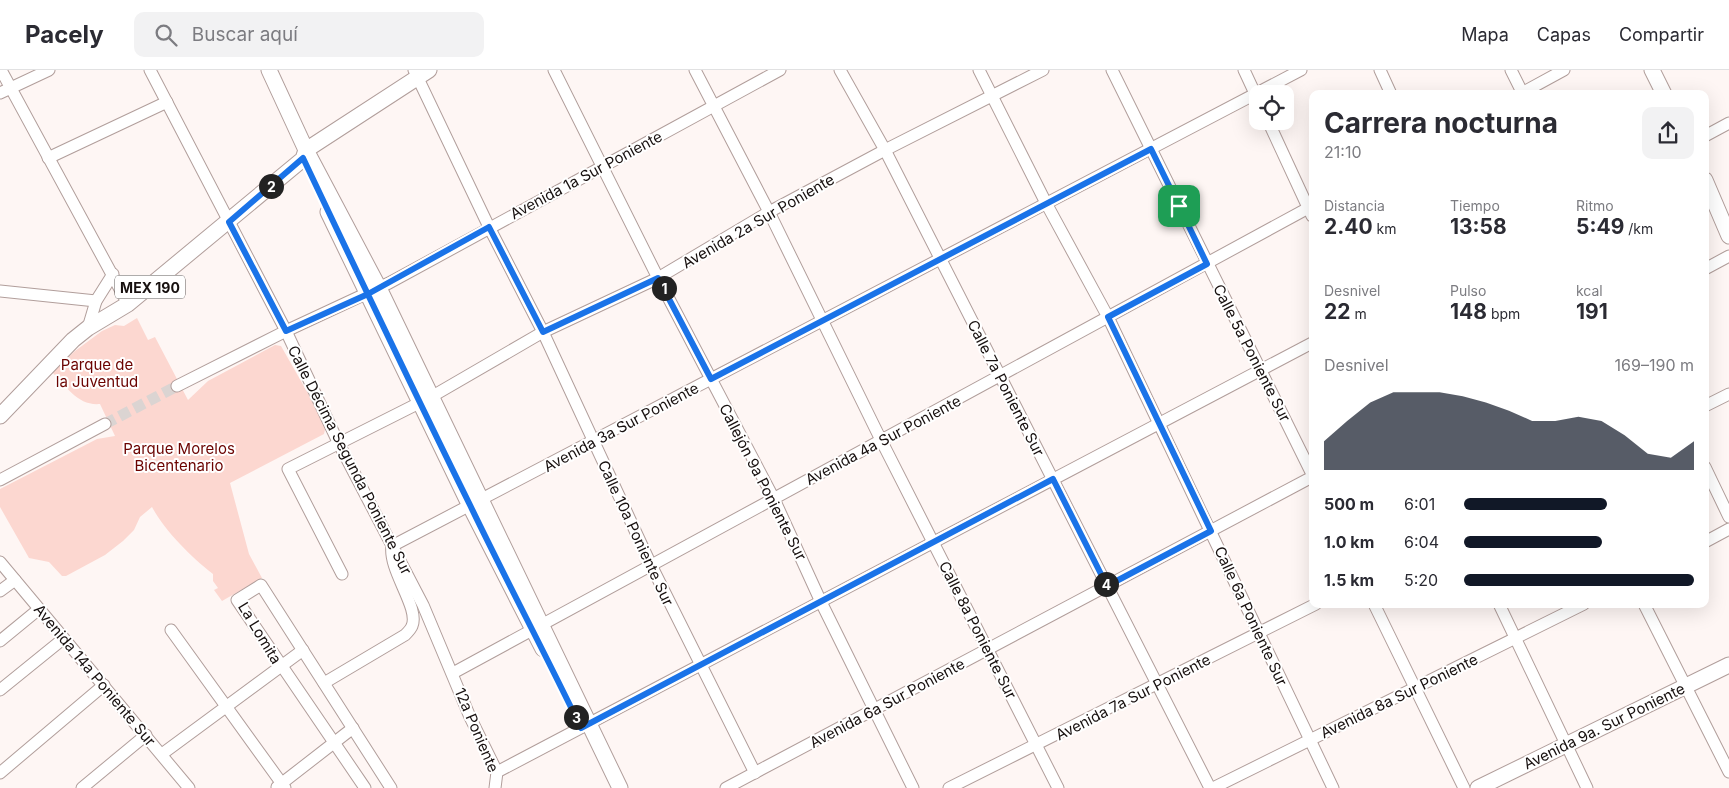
<!DOCTYPE html>
<html lang="es">
<meta charset="utf-8">
<style>
:root{--surface:#fff;--page:#f2f2f3;--text:#2b2b33;--muted:#7c7c81;--line:#e1e1e2;--accent:#111827}
body{margin:0;font-family:Inter,sans-serif;background:var(--page);color:var(--text);height:100vh;display:flex;flex-direction:column;font-size:19px;white-space:nowrap}
*{box-sizing:border-box;margin:0}
p{font-size:16px;color:var(--muted)}
.icon{flex:none;width:28px;height:28px;fill:none;stroke:currentColor;stroke-width:2;stroke-linecap:round;stroke-linejoin:round}
.map{position:relative;flex:1;overflow:hidden}
.details{position:absolute;left:1309px;top:20px;width:400px;height:518px;display:flex;flex-direction:column;background:var(--surface);border-radius:10px;box-shadow:0 5px 20px #0002}
.details>*{flex:none}
.tools{position:absolute;left:1249px;top:15px;display:grid;gap:10px}
.tools a{display:grid;place-items:center;width:45px;height:45px;border-radius:10px;background:var(--surface);box-shadow:0 5px 20px #0002;font-size:25px}
.pin{position:absolute;display:grid;place-items:center;width:42px;height:42px;color:#fff;margin:-21px;border-radius:10px;box-shadow:0 2px 8px #0006}
.km{position:absolute;width:25px;height:25px;margin:-12px;border-radius:50%;background:#222;color:#fff;font-size:14px;line-height:25px;text-align:center}
.round{display:grid;place-items:center;flex:none;width:52px;height:52px;border-radius:10px;background:var(--page)}
.summary{display:flex;align-items:center;justify-content:space-between;height:85px;padding:0 15px}
h1{font-size:28px;font-weight:700;line-height:38px}
.metrics{display:grid;grid-template-columns:repeat(3,1fr);gap:8px;height:85px;padding:5px 15px}
.metrics div{display:grid;align-content:center}
.metrics b{font-size:21px;font-weight:700}
.metrics small{font-size:14px;font-weight:400}
.metrics p{font-size:14px}
.chart{height:140px;padding:10px 15px}
.chart p{display:flex;justify-content:space-between}
.chart svg{width:100%;height:90px;margin-top:5px;fill:var(--accent);opacity:.7}
ul{padding:0 15px;list-style:none;font-size:16px}
li{display:grid;grid-template-columns:80px 60px 1fr;align-items:center;height:38px}
li i{height:12px;border-radius:6px;background:var(--accent)}
header{display:flex;align-items:center;gap:30px;box-sizing:border-box;height:70px;padding:0 25px;background:var(--surface);border-bottom:1px solid var(--line)}
header strong{font-size:24px}
nav{display:flex;gap:28px;margin-inline-start:auto;font-size:18px}
.search{width:350px;height:45px;background:var(--page);display:flex;align-items:center;gap:12px;box-sizing:border-box;padding:0 18px;border-radius:10px;color:var(--muted);font-size:19px}
.map>svg:first-child{display:block}
</style>
<header>
<strong>Pacely</strong>
<div class="search"><svg class="icon" aria-label="search" viewBox="0 0 24 24"><circle cx="10" cy="10" r="6"/><path d="M15 15l6 6"/></svg>Buscar aquí</div>
<nav><a>Mapa</a><a>Capas</a><a>Compartir</a></nav>
</header>
<div class="map">
<svg width="1729" height="718" viewBox="0 0 1729 718">
<rect width="100%" height="100%" fill="#fef6f4"/>
<path fill="#fcd7d0" d="M137 248 148 270 155 267 188 330 208 311 275 275 281 276 326 355 324 364 230 413 249 484 262 508 222 531 214 520 218 518 213 511V504C191 487 165 461 152 437L140 447 134 460 123 471 105 485 66 506H62L49 492 29 488 0 437V419L97 369 115 366 100 334C78 336 67 317 52 302L75 281 102 261 115 255 124 256Z"/>
<g fill="none" stroke-linecap="round" stroke-linejoin="round">
<path stroke="#dbd4d2" stroke-width="11" stroke-dasharray="11 5.5" stroke-linecap="butt" d="M105 354 177 316"/>
<defs>
<g id="minor">
<path d="M1 0 128 234"/>
<path d="M150 0 286 261 338 372 423 535 470 647 497 702 495 718"/>
<path d="M414 0 489 157 543 262 651 495 755 703"/>
<path d="M554 0 658 208 774 429 821 532 913 718"/>
<path d="M695 0 769 142 881 370 1058 718"/>
<path d="M840 0 885 80 1210 718"/>
<path d="M979 0 1046 133 1108 247 1333 718"/>
<path d="M1112 0 1312 404"/>
<path d="M1244 0 1258 30"/>
<path d="M1380 0 1391 24"/>
<path d="M1511 0 1523 24"/>
<path d="M0 23 49 0"/>
<path d="M1520 24 1564 0"/>
<path d="M1268 51 1312 146"/>
<path d="M1705 66 1729 53"/>
<path d="M48 88 167 32"/>
<path d="M1705 199 1729 186"/>
<path d="M0 221 96 231"/>
<path d="M88 258 96 231 113 204"/>
<path d="M177 316 286 261 389 213 780 0"/>
<path d="M1705 336 1729 324"/>
<path d="M1705 397 1729 447"/>
<path d="M0 410 105 354"/>
<path d="M1705 472 1729 459"/>
<path d="M0 492 189 718"/>
<path d="M342 504 288 399 431 327 543 262 658 208 769 142 885 80 1043 0"/>
<path d="M0 521 15 510"/>
<path d="M1374 534 1464 718"/>
<path d="M1499 534 1587 718"/>
<path d="M1644 534 1729 702"/>
<path d="M171 560 285 718"/>
<path d="M0 571 39 539"/>
<path d="M453 603 1312 136"/>
<path d="M324 613 405 565C407 563 411 559 412 556 420 538 388 500 392 476L1301 0"/>
<path d="M0 620 63 569"/>
<path d="M162 684 303 580"/>
<path d="M497 702 1312 273"/>
<path d="M0 703 104 615"/>
<path d="M277 717 353 658"/>
<path d="M82 718 146 665"/>
<path d="M365 718 237 530 261 515 391 718"/>
<path d="M726 718 1312 407"/>
<path d="M949 718 1316 534"/>
<path d="M1213 718 1584 534"/>
</g>
<g id="major">
<path d="M269 0 306 80 379 218 620 718"/>
<path d="M1652 0 1664 24"/>
<path d="M1705 110 1729 166"/>
<path d="M328 142 470 436 543 579"/>
<path d="M0 346 73 270 88 258 128 234 303 89 306 80 429 0"/>
<path d="M1478 718 1729 595"/>
</g>
</defs>
<use href="#minor" stroke="#b19e9b" stroke-width="13"/>
<use href="#major" stroke="#b19e9b" stroke-width="17"/>
<use href="#minor" stroke="#fff" stroke-width="11"/>
<use href="#major" stroke="#fff" stroke-width="15"/>
</g>
<g fill="none" stroke-linecap="round" stroke-linejoin="round">
<defs>
<path id="route" d="M1179 136 1151 79 711 309 658 208 543 262 489 157 368 224 286 261 229 152 303 88C358 204 413 320 470 435 506 510 545 583 581 658L1053 409 1107 516 1211 461 1108 247 1207 194 1179 136"/>
</defs>
<use href="#route" stroke="#fff" stroke-width="10"/>
<use href="#route" stroke="#1a73e8" stroke-width="6"/>
</g>
<g text-anchor="middle" dominant-baseline="central" stroke-width="4" stroke-linejoin="round" paint-order="stroke">
<rect fill="#fff" stroke="#5d5857" stroke-width="1" x="115" y="205.5" width="70" height="23" rx="4"/>
<g font-size="14" font-weight="bold" fill="#17100f">
<text x="150" y="217">MEX 190</text>
</g>
<g font-size="15" fill="#17100f" stroke="#fff">
<text transform="translate(586 105) rotate(-28)">Avenida 1a Sur Poniente</text>
<text transform="translate(758 151) rotate(-30)">Avenida 2a Sur Poniente</text>
<text transform="translate(1252 283) rotate(63)">Calle 5a Poniente Sur</text>
<text transform="translate(1006 318) rotate(63)">Calle 7a Poniente Sur</text>
<text transform="translate(621 357) rotate(-28)">Avenida 3a Sur Poniente</text>
<text transform="translate(883 370) rotate(-28)">Avenida 4a Sur Poniente</text>
<text transform="translate(350 390) rotate(63)">Calle Décima Segunda Poniente Sur</text>
<text transform="translate(763 412) rotate(63)">Callejón 9a Poniente Sur</text>
<text transform="translate(636 463) rotate(65)">Calle 10a Poniente Sur</text>
<text transform="translate(1251 546) rotate(65)">Calle 6a Poniente Sur</text>
<text transform="translate(978 560) rotate(63)">Calle 8a Poniente Sur</text>
<text transform="translate(260 563) rotate(59)">La Lomita</text>
<text transform="translate(95 605) rotate(50)">Avenida 14a Poniente Sur</text>
<text transform="translate(1399 626) rotate(-26)">Avenida 8a Sur Poniente</text>
<text transform="translate(1133 627) rotate(-27)">Avenida 7a Sur Poniente</text>
<text transform="translate(887 633) rotate(-28)">Avenida 6a Sur Poniente</text>
<text transform="translate(1604 656) rotate(-26)">Avenida 9a. Sur Poniente</text>
<text transform="translate(477 660) rotate(67)">12a Poniente</text>
</g>
<g font-size="15" fill="#6b0300" stroke="#fff">
<text x="97" y="294">Parque de<tspan x="97" dy="17">la Juventud</tspan></text>
<text x="179" y="378">Parque Morelos<tspan x="179" dy="17">Bicentenario</tspan></text>
</g>
</g>
</svg>
<div class="tools">
<a><svg class="icon" aria-label="locate" viewBox="0 0 24 24"><circle cx="12" cy="12" r="6"/><path d="M12 2v4M12 18v4M2 12h4M18 12h4"/></svg></a>
</div>
<div class="pin" style="left:1179px;top:136px;background:#1e9e55"><svg class="icon" aria-label="arrive" viewBox="0 0 24 24"><path d="M6 21V4h12l-3 4 3 4H6"/></svg></div>
<b class="km" style="left:664px;top:218px">1</b>
<b class="km" style="left:271px;top:116px">2</b>
<b class="km" style="left:576px;top:647px">3</b>
<b class="km" style="left:1106px;top:514px">4</b>
<section class="details">
<div class="summary"><div><h1>Carrera nocturna</h1><p>21:10</p></div><a class="round"><svg class="icon" aria-label="share" viewBox="0 0 24 24"><path d="M12 15V3M7 8l5-5 5 5M5 13v7h14v-7"/></svg></a></div>
<div class="metrics">
<div><p>Distancia</p><b>2.40<small> km</small></b></div>
<div><p>Tiempo</p><b>13:58</b></div>
<div><p>Ritmo</p><b>5:49<small> /km</small></b></div>
</div>
<div class="metrics">
<div><p>Desnivel</p><b>22<small> m</small></b></div>
<div><p>Pulso</p><b>148<small> bpm</small></b></div>
<div><p>kcal</p><b>191</b></div>
</div>
<div class="chart"><p><span>Desnivel</span>169–190 m</p>
<svg viewBox="0 0 160 44" preserveAspectRatio="none"><path d="M0 44V30L10 20L20 11L30 6L40 6L50 6L60 8L70 11L80 15L90 20L100 20L110 18L120 20L130 27L140 36L150 38L160 30V44z"/></svg>
</div>
<ul>
<li><b>500 m</b>6:01<i style="width:62%"></i></li>
<li><b>1.0 km</b>6:04<i style="width:60%"></i></li>
<li><b>1.5 km</b>5:20<i style="width:100%"></i></li>
</ul>
</section>
</div>
